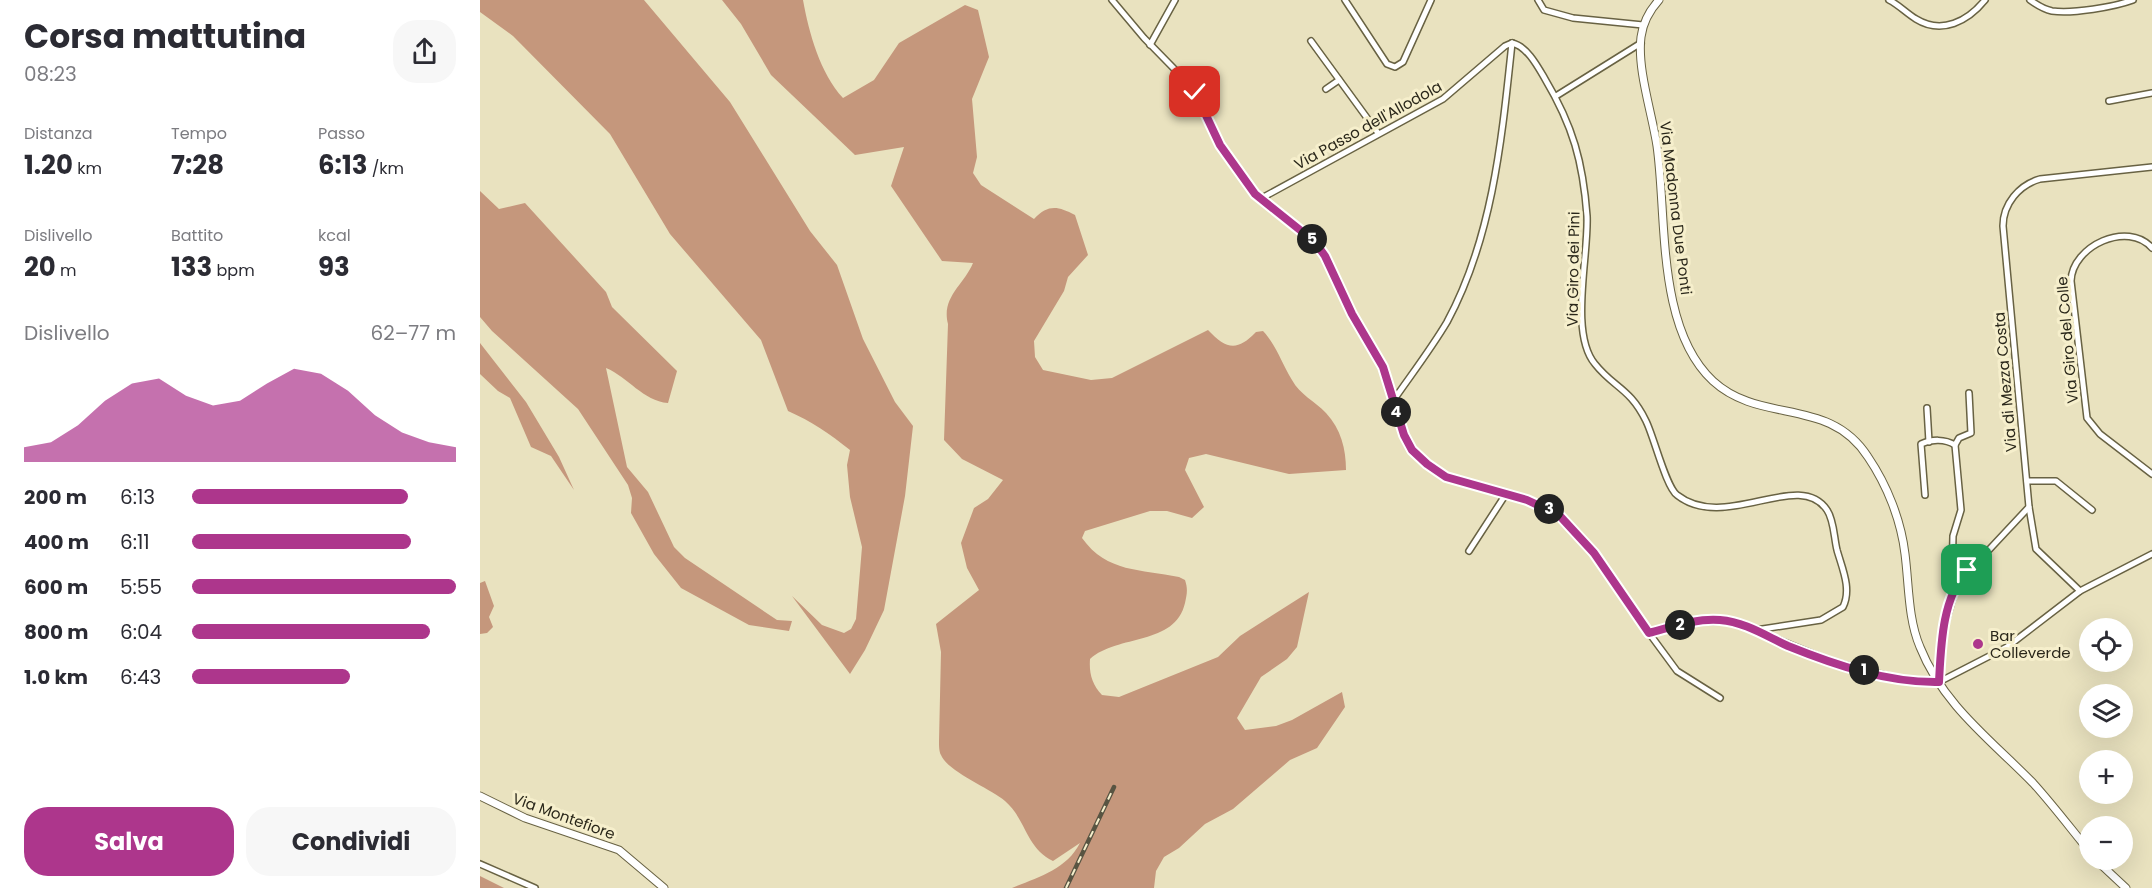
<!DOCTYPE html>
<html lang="it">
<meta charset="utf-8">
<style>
:root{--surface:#fff;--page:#f7f7f7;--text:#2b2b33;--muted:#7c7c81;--accent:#ad368c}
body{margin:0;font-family:Poppins,sans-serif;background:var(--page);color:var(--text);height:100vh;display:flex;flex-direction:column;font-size:22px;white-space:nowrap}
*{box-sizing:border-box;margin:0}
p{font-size:20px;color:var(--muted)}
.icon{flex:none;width:33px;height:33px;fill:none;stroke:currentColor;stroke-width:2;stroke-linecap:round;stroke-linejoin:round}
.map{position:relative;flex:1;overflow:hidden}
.drawer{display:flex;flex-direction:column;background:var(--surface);width:480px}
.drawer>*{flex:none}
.controls{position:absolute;left:1599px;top:618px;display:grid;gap:12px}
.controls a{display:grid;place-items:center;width:54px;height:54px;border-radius:50%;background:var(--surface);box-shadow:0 6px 24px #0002;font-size:30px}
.pin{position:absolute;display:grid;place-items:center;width:51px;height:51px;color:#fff;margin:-26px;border-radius:12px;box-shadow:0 3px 9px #0006}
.km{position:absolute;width:30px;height:30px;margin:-15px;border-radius:50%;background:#222;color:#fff;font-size:16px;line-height:30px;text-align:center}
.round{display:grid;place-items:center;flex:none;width:63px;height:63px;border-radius:24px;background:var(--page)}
.headline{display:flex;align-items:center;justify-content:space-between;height:102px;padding:0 24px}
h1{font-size:33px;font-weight:700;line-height:45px}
.stats{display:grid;grid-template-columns:repeat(3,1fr);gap:9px;height:102px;padding:6px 24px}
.stats div{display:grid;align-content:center}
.stats b{font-size:26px;font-weight:700}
.stats small{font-size:16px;font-weight:400}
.stats p{font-size:16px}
.chart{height:168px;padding:12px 24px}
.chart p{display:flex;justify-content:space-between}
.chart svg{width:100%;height:108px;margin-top:6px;fill:var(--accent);opacity:.7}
.cta{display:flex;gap:12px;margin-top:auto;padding:12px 24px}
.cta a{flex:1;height:69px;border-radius:24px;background:var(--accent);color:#fff;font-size:24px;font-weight:700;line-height:69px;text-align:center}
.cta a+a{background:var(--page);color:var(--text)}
ul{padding:0 24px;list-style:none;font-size:20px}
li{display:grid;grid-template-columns:96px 72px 1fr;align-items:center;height:45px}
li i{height:15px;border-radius:8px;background:var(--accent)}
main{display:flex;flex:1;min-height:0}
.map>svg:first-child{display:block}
</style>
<main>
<section class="drawer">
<div class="headline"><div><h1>Corsa mattutina</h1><p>08:23</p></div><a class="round"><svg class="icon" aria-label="share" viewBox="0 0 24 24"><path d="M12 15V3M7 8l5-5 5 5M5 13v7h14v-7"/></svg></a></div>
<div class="stats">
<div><p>Distanza</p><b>1.20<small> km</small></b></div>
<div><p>Tempo</p><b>7:28</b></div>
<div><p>Passo</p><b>6:13<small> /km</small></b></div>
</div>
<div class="stats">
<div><p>Dislivello</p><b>20<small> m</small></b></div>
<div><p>Battito</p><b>133<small> bpm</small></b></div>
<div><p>kcal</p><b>93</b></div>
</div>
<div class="chart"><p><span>Dislivello</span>62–77 m</p>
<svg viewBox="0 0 160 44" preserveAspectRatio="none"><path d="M0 44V38L10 36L20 29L30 19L40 12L50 10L60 17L70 21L80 19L90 12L100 6L110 8L120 15L130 25L140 32L150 36L160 38V44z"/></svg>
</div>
<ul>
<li><b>200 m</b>6:13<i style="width:82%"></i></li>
<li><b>400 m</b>6:11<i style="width:83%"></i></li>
<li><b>600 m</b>5:55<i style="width:100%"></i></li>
<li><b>800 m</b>6:04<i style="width:90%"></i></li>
<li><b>1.0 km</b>6:43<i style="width:60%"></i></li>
</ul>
<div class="cta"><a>Salva</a><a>Condividi</a></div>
</section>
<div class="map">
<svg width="1672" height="888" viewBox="0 0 1672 888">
<rect width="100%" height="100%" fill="#e9e2bf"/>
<g fill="#c5977c">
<path d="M0 0H164L250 102 330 231 357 265 383 339 415 402 433 426 425 496 404 610 385 650 370 674 312 596 342 625 364 633 371 629 376 619 382 547 370 497 367 465 370 450C350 434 331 421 308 411L281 340 190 234 130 134 33 36 0 12Z"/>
<path d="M242 0H323C329 33 340 73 363 98L394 80 419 43 485 5 498 10 509 57 492 99 497 157 493 173 501 185 554 219C568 204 578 206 595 215L608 255 588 277 584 291 554 341 555 357 563 370 611 380 632 378 728 330C746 349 757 352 776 332L783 331C797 346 802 364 812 380 820 395 835 401 846 413 861 429 866 449 866 470L809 474 726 454 709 458 705 470 724 507 712 518 687 511H670L605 531 602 538C627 573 661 569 699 577L705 580C708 589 707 594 705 603 695 646 638 634 610 659 609 674 612 684 622 695L639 697 738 657 760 636 829 592 817 647 807 659 781 677 757 718 765 730 796 726 812 720 862 692 865 707 837 748 810 760 753 809 725 824 699 848 684 857 676 871 674 888H532C558 877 586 870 600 843L573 861C546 848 546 819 525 801 510 788 468 772 461 755 459 752 459 745 459 741L461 652 456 624 499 590 487 568 481 543 494 508 508 499 523 480 482 459 464 440 468 324C461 297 484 285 493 263L462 261 411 186 424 147 375 155 291 75 261 24Z"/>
<path d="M0 191 19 209 45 203 126 292 132 307 197 371 188 403C163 401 148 377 126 368L147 467 168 492 194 547 205 558 297 620 312 621 309 631 269 625 201 588 174 554 151 513 152 498 148 485 98 409 12 331 0 317Z"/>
<path d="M0 343 46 402 79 457 94 490 71 456 51 447 30 398 18 391 0 374Z"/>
<path d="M5 581 14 606 9 617 13 627 7 633 0 634V583Z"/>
<path d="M0 876 24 888H0Z"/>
</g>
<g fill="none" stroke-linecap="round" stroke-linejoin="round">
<defs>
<g id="minor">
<path d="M632 0 664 38 711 86 740 145 775 194 839 246 872 314 901 362 924 435 932 450 951 468 966 477 1047 500 1082 517 1114 553 1169 633 1214 622 1246 621 1267 627 1353 662 1424 680 1459 682 1527 647 1600 591 1672 554"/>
<path d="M865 0 907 64 915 67 923 62 951 0"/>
<path d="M1058 0 1064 10 1093 18 1163 25"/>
<path d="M1409 0C1419 5 1426 13 1436 19 1462 35 1488 21 1505 0"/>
<path d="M1550 0C1557 5 1563 9 1572 11 1592 14 1634 7 1653 0"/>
<path d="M831 41 898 133"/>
<path d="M1032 43C1047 46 1058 67 1065 79 1093 126 1103 162 1107 216 1109 255 1089 333 1115 364 1134 388 1150 388 1166 421 1174 437 1186 487 1197 495 1245 533 1319 468 1347 510 1354 520 1354 538 1357 550 1362 568 1372 589 1363 607L1341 620 1276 630"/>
<path d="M670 45 695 0"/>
<path d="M846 89 859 80"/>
<path d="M1076 96 1161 43"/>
<path d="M1629 101 1672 93"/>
<path d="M780 199 963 99 1025 46 1032 43"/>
<path d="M1672 248C1648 220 1592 246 1591 281L1607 418 1620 434 1672 474"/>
<path d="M913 401C931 375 951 349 967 322 1013 237 1022 137 1032 43"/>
<path d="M1447 408 1449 442"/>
<path d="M1475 445 1479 438 1491 433 1489 393"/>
<path d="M1547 481H1576L1612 510"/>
<path d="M1445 495 1441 444C1452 439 1465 439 1475 445L1481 510 1473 536 1472 575 1477 584"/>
<path d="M1549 507 1556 549 1600 591"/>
<path d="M989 551 1026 494"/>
<path d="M1169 633 1197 671 1240 698"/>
<path d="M1459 682 1463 631 1477 584 1549 507 1523 226C1523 204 1539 185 1560 179L1672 167"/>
<path d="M0 864 55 888"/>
</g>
<g id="secondary">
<path d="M1179 0C1169 11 1163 22 1161 37 1157 69 1172 113 1177 146 1187 216 1176 328 1233 381 1281 425 1349 396 1388 457 1407 485 1421 520 1425 554 1429 585 1428 619 1440 647 1463 705 1511 740 1553 783 1573 805 1591 829 1610 852"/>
<path d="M0 796 45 818 139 850 184 888"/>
<path d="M1616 860 1646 888"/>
</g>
</defs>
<use href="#minor" stroke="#686243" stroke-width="8"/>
<use href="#secondary" stroke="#686243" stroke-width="9"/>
<use href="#minor" stroke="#fff" stroke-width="5"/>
<use href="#secondary" stroke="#fff" stroke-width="7"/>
<defs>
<path id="rail" d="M586 888 634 787"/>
</defs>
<use href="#rail" stroke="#585442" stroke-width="4.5"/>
<use href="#rail" stroke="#f6efcc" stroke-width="2" stroke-dasharray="7" stroke-linecap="butt"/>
</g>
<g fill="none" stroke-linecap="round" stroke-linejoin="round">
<defs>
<path id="route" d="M715 92 740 145 775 194 835 242 845 256 872 314 903 367 924 435 932 450 947 464 966 477 1047 500 1079 515 1114 553 1169 633C1192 627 1216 618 1240 620 1265 622 1286 636 1308 646 1355 665 1408 683 1459 682 1461 645 1462 599 1487 570"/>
</defs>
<use href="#route" stroke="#fff" stroke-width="12"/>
<use href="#route" stroke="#ad368c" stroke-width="8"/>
</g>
<circle fill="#ad368c" stroke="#f6efcc" stroke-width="2" cx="1498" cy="644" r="6"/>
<g text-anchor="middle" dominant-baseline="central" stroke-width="6" stroke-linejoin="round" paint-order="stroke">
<g font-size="15" fill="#2a271a" stroke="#f6efcc">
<text transform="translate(888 125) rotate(-29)">Via Passo dell'Allodola</text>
<text transform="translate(1196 208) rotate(83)">Via Madonna Due Ponti</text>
<text transform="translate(1093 269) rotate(-89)">Via Giro dei Pini</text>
<text transform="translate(1587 340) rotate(-95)">Via Giro del Colle</text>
<text transform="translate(1525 382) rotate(-95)">Via di Mezza Costa</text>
<text transform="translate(84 816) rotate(20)">Via Montefiore</text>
</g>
<g font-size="15" fill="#2a271a" stroke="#f6efcc" text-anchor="start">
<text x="1510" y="635">Bar<tspan x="1510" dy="17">Colleverde</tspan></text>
</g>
</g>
</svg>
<div class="controls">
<a><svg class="icon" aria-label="locate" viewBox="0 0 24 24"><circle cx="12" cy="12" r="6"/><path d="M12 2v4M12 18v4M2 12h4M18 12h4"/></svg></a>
<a><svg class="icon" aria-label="layers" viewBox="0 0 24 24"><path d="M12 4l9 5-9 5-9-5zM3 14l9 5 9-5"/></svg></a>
<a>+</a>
<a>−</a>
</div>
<div class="pin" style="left:1487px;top:570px;background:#1e9e55"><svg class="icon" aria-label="arrive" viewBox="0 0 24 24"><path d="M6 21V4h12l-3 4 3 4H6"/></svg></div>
<div class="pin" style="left:715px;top:92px;background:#d93025"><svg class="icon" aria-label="check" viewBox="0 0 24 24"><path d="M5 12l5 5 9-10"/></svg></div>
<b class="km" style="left:1384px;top:670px">1</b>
<b class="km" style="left:1200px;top:625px">2</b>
<b class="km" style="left:1069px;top:509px">3</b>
<b class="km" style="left:916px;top:412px">4</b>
<b class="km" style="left:832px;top:239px">5</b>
</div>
</main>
